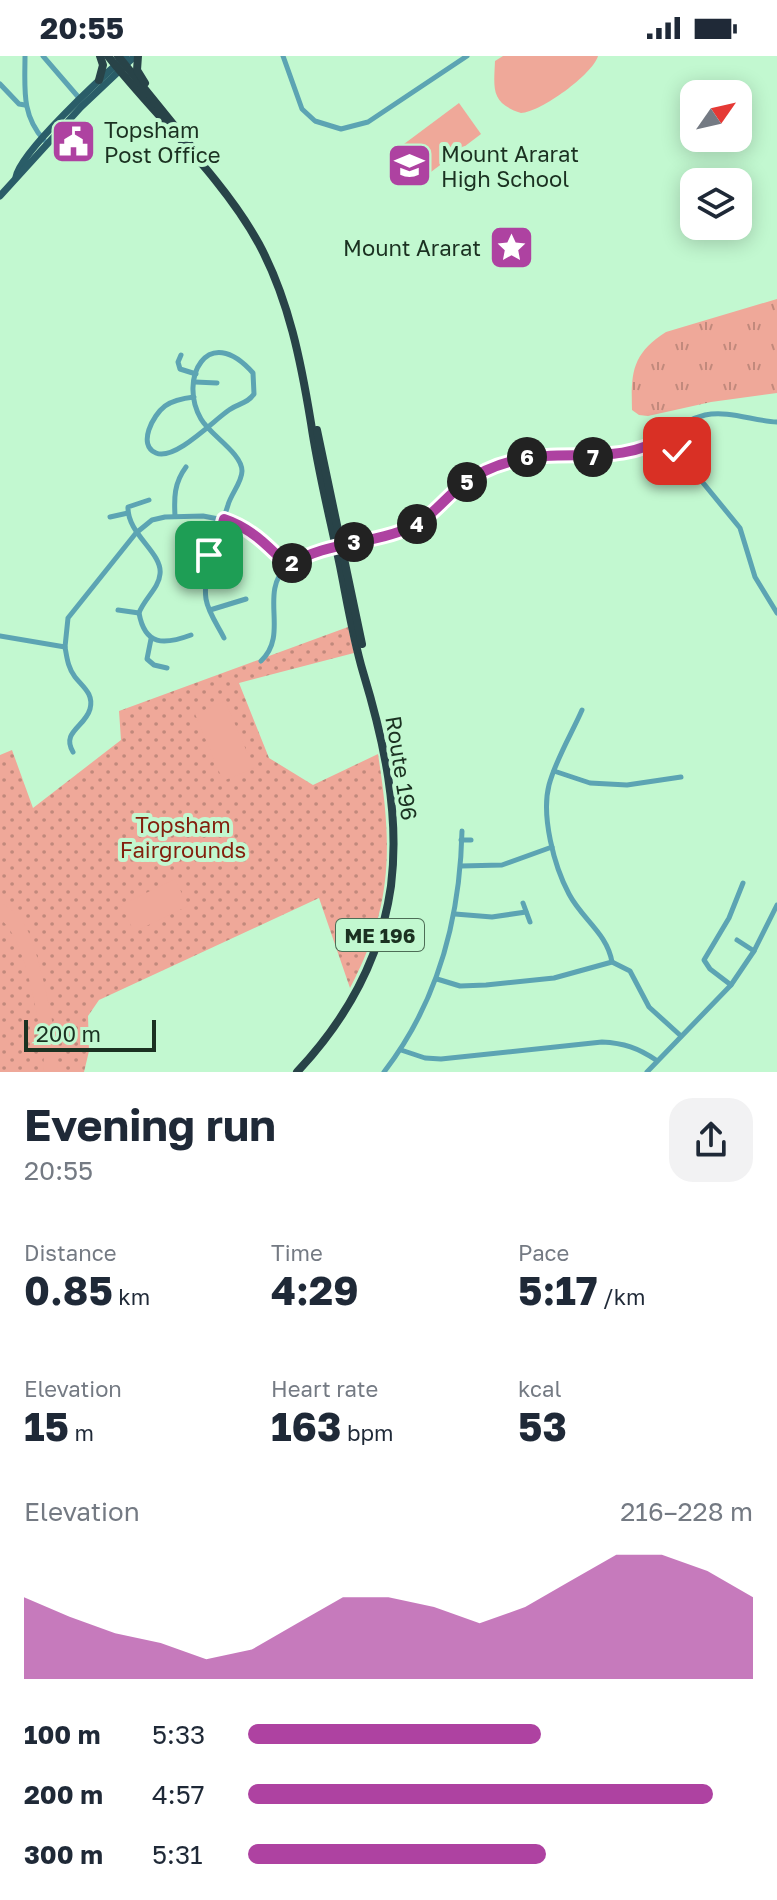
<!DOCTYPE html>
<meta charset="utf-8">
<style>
:root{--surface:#fff;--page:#f2f2f3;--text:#1f2937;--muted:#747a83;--accent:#ae42a1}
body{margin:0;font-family:"Golos Text",sans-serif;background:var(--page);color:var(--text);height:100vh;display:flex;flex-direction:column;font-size:30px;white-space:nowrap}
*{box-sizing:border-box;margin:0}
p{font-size:26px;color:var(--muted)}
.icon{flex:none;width:44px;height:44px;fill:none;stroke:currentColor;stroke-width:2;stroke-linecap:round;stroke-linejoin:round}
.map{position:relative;height:1016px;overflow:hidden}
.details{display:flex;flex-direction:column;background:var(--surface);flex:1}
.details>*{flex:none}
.needle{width:52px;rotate:56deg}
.controls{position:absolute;left:680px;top:24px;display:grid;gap:16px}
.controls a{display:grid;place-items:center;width:72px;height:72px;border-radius:16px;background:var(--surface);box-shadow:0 4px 20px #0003;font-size:40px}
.scale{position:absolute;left:24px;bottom:20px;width:132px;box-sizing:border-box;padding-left:8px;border:4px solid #1b3121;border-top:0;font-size:22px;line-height:28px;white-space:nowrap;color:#1b3121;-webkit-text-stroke:6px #c2f8d0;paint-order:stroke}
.pin{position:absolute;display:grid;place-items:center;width:68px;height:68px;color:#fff;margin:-34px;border-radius:16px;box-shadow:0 4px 12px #0006}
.km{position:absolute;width:40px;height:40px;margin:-20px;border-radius:50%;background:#222;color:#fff;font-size:22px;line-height:40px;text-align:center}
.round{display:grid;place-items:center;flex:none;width:84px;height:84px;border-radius:24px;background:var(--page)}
.summary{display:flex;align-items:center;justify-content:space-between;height:136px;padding:0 24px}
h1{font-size:44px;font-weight:700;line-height:60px}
.stats{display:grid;grid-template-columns:repeat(3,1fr);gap:12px;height:136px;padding:8px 24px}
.stats div{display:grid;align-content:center}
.stats b{font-size:40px;font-weight:700}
.stats small{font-size:22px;font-weight:400}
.stats p{font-size:22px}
.chart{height:224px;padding:16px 24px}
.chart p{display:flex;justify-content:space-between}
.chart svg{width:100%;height:144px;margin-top:8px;fill:var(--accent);opacity:.7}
ul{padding:0 24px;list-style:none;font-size:26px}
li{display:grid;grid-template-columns:128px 96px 1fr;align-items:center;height:60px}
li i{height:20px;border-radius:10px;background:var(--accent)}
.status{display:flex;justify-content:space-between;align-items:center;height:56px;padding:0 40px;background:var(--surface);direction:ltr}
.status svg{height:22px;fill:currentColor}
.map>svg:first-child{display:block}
</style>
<div class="status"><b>20:55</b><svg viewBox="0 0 49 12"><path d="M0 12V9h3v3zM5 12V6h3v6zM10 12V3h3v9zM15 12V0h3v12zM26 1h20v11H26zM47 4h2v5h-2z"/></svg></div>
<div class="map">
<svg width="777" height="1016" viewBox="0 0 777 1016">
<defs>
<pattern id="grass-tufts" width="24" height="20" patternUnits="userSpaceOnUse" patternTransform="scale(2)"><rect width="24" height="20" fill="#efa899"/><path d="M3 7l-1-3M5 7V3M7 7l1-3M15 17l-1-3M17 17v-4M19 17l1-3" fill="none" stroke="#c1897c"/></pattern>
<pattern id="park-dots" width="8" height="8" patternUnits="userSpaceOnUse" patternTransform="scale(2)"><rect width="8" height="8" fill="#efa899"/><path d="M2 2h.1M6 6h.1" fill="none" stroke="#c1897c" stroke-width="1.8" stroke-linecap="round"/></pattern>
</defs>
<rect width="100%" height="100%" fill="#c2f8d0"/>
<path fill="url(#grass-tufts)" d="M777 243V337L711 346 648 360 639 359 632 354C631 316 632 298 666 276Z"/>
<path fill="url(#park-dots)" d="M348 571 354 597 239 627 269 702 313 729 378 698C392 788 394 849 350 932L319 842 99 944 88 960 89 995 84 1016H0V699L12 694 33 752 121 684 119 655Z"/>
<g fill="#efa899">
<path d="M503 0H598C593 18 541 56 521 57 490 47 494 32 495 5Z"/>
<path d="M459 47 481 78 427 119 404 88Z"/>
<path d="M225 645 254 712 223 725 195 658Z"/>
<path d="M175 823 188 850 134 876 121 849Z"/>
<path d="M0 846C11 853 21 861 27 873 40 899 59 987 58 1016H43L44 999C38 966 27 883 0 863Z"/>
</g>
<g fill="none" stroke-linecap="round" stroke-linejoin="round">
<g stroke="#5ca4b3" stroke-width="5">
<path d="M25 0C25 32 21 59 44 84"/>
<path d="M43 0 80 43"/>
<path d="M283 0 302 53 315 65 341 73 368 66 467 0"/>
<path d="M0 28 19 48 25 49"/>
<path d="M181 299 178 306 180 313 196 318"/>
<path d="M195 326 217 327"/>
<path d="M194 341C185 342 172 345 165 350 153 359 137 389 156 397 175 405 214 364 229 354 239 347 247 348 254 338L253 317C207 265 178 324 201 363 210 379 242 397 242 415 242 426 231 438 228 449 220 475 202 518 206 543 208 556 218 570 224 582"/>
<path d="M669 379 677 395 740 472 755 521 777 557"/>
<path d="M149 444 128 451C127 478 163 497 160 518 159 532 144 543 139 557 145 590 164 589 191 579"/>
<path d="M175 460C174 442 174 427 186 411"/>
<path d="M110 461 128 457"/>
<path d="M179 500 202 498 239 508"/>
<path d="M118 554 139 557"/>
<path d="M210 554 246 543"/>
<path d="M0 580 65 591 68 562 136 477 152 464 165 461 203 460 234 466 256 478 288 510"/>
<path d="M151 583 147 603 154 609 167 612"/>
<path d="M65 591C67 602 68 612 75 621 83 631 94 638 90 653 85 671 61 676 73 696"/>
<path d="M261 605C290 578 258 537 287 510 313 486 375 485 408 472 429 464 444 444 460 431 471 422 485 416 497 410 538 393 581 405 623 398 656 392 676 366 705 359 728 354 754 365 777 366"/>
<path d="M582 654C571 679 556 703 549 729 541 760 554 810 569 838 582 863 607 877 612 906"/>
<path d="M554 715 590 727 627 729 681 721"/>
<path d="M461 784H471"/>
<path d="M461 810 502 809 552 791"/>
<path d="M523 847 530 866"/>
<path d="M455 858 492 861 526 856"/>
<path d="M737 884 754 895"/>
<path d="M437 923 460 930 486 929 554 922 612 906 630 915 649 951 681 980"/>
<path d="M731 929 710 913 704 904 729 862 743 827"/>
<path d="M401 994 425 1002 441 1003 602 986C624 987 638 992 656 1004"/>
<path d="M384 1016C438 946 460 862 462 775"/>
<path d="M647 1016 731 929 754 895 777 849"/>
</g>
<g stroke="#2a5d68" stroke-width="7">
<path d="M16 121C20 96 103 20 126 0"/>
<path d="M0 140 81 51 135 0"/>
</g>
<g stroke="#284348" stroke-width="8">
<path d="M108 0C156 61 222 120 259 188 289 244 301 306 311 367 318 415 330 462 340 510 347 545 353 582 363 616 384 685 400 758 391 830 381 901 346 964 297 1016"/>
<path d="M118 0 199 100"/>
<path d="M138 0 137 14 145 27"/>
<path d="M99 24 103 9 100 0"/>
<path d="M317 374 362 588"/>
</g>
</g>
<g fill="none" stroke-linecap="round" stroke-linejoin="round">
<defs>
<path id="route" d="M209 499 213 502 224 463C251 472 268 490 288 510 325 485 372 489 411 471 431 462 445 442 463 428 477 418 496 409 513 405 567 391 618 412 669 379L677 395"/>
</defs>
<use href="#route" stroke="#fff" stroke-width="16"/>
<use href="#route" stroke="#ae42a1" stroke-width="10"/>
</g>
<defs>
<symbol id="civic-square" viewBox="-11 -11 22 22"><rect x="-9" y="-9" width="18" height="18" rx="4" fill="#ae42a1" stroke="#c2f8d0"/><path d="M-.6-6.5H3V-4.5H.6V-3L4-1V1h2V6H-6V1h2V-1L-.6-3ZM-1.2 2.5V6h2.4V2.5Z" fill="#fff"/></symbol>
<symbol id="school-square" viewBox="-11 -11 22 22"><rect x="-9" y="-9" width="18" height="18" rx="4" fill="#ae42a1" stroke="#c2f8d0"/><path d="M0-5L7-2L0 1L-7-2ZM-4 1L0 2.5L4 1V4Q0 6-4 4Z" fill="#fff"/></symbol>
<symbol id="sight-square" viewBox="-11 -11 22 22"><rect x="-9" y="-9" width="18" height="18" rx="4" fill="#ae42a1" stroke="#c2f8d0"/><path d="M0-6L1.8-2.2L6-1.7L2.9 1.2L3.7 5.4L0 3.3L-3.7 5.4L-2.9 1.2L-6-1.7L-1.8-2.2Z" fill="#fff"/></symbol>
</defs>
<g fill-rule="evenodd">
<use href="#civic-square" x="48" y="60" width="51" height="51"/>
<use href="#school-square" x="384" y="84" width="51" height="51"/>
<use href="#sight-square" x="486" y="166" width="51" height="51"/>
</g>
<g text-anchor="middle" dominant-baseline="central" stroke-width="8" stroke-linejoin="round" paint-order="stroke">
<rect fill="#c2f8d0" stroke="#4d6d56" stroke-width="2" x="336" y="863" width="88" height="32" rx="6"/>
<g font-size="20" font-weight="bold" fill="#1b3121">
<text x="380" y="879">ME 196</text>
</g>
<g font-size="22" fill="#1b3121" stroke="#c2f8d0" text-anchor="start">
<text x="104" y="73">Topsham<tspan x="104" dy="25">Post Office</tspan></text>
<text x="441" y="97">Mount Ararat<tspan x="441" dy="25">High School</tspan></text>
<text x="481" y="191" text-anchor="end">Mount Ararat</text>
</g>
<g font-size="22" fill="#1b3121" stroke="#c2f8d0">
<text transform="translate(402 712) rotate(81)">Route 196</text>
</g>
<g font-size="22" fill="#831f0d" stroke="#c2f8d0">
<text x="183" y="768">Topsham<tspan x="183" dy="25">Fairgrounds</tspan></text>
</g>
</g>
</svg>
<div class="controls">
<a><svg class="needle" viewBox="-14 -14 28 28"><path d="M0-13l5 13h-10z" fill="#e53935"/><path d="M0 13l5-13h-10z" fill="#747a83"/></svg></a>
<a><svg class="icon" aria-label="layers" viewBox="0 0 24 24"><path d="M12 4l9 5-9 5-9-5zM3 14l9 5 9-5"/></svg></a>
</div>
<div class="scale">200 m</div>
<div class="pin" style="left:209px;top:499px;background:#1e9e55"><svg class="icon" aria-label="arrive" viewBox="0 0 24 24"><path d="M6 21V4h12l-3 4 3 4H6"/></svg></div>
<div class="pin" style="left:677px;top:395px;background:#d93025"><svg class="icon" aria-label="check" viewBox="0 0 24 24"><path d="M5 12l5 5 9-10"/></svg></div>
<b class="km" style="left:292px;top:507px">2</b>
<b class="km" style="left:354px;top:486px">3</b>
<b class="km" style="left:417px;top:468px">4</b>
<b class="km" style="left:467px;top:426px">5</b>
<b class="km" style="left:527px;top:401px">6</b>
<b class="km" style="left:593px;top:401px">7</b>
</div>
<section class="details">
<div class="summary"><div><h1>Evening run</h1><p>20:55</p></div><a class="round"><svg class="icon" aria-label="share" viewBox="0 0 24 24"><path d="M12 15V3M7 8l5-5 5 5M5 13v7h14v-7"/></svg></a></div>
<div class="stats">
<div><p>Distance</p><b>0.85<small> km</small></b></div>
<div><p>Time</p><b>4:29</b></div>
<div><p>Pace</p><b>5:17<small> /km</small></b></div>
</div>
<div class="stats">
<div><p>Elevation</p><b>15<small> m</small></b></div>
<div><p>Heart rate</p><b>163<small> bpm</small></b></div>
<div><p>kcal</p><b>53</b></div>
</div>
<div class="chart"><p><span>Elevation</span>216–228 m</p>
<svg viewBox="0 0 160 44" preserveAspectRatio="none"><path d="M0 44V19L10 25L20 30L30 33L40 38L50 35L60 27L70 19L80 19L90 22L100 27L110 22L120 14L130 6L140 6L150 11L160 19V44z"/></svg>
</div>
<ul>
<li><b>100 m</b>5:33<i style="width:58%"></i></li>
<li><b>200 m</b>4:57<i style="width:92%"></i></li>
<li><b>300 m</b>5:31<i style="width:59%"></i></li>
</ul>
</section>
